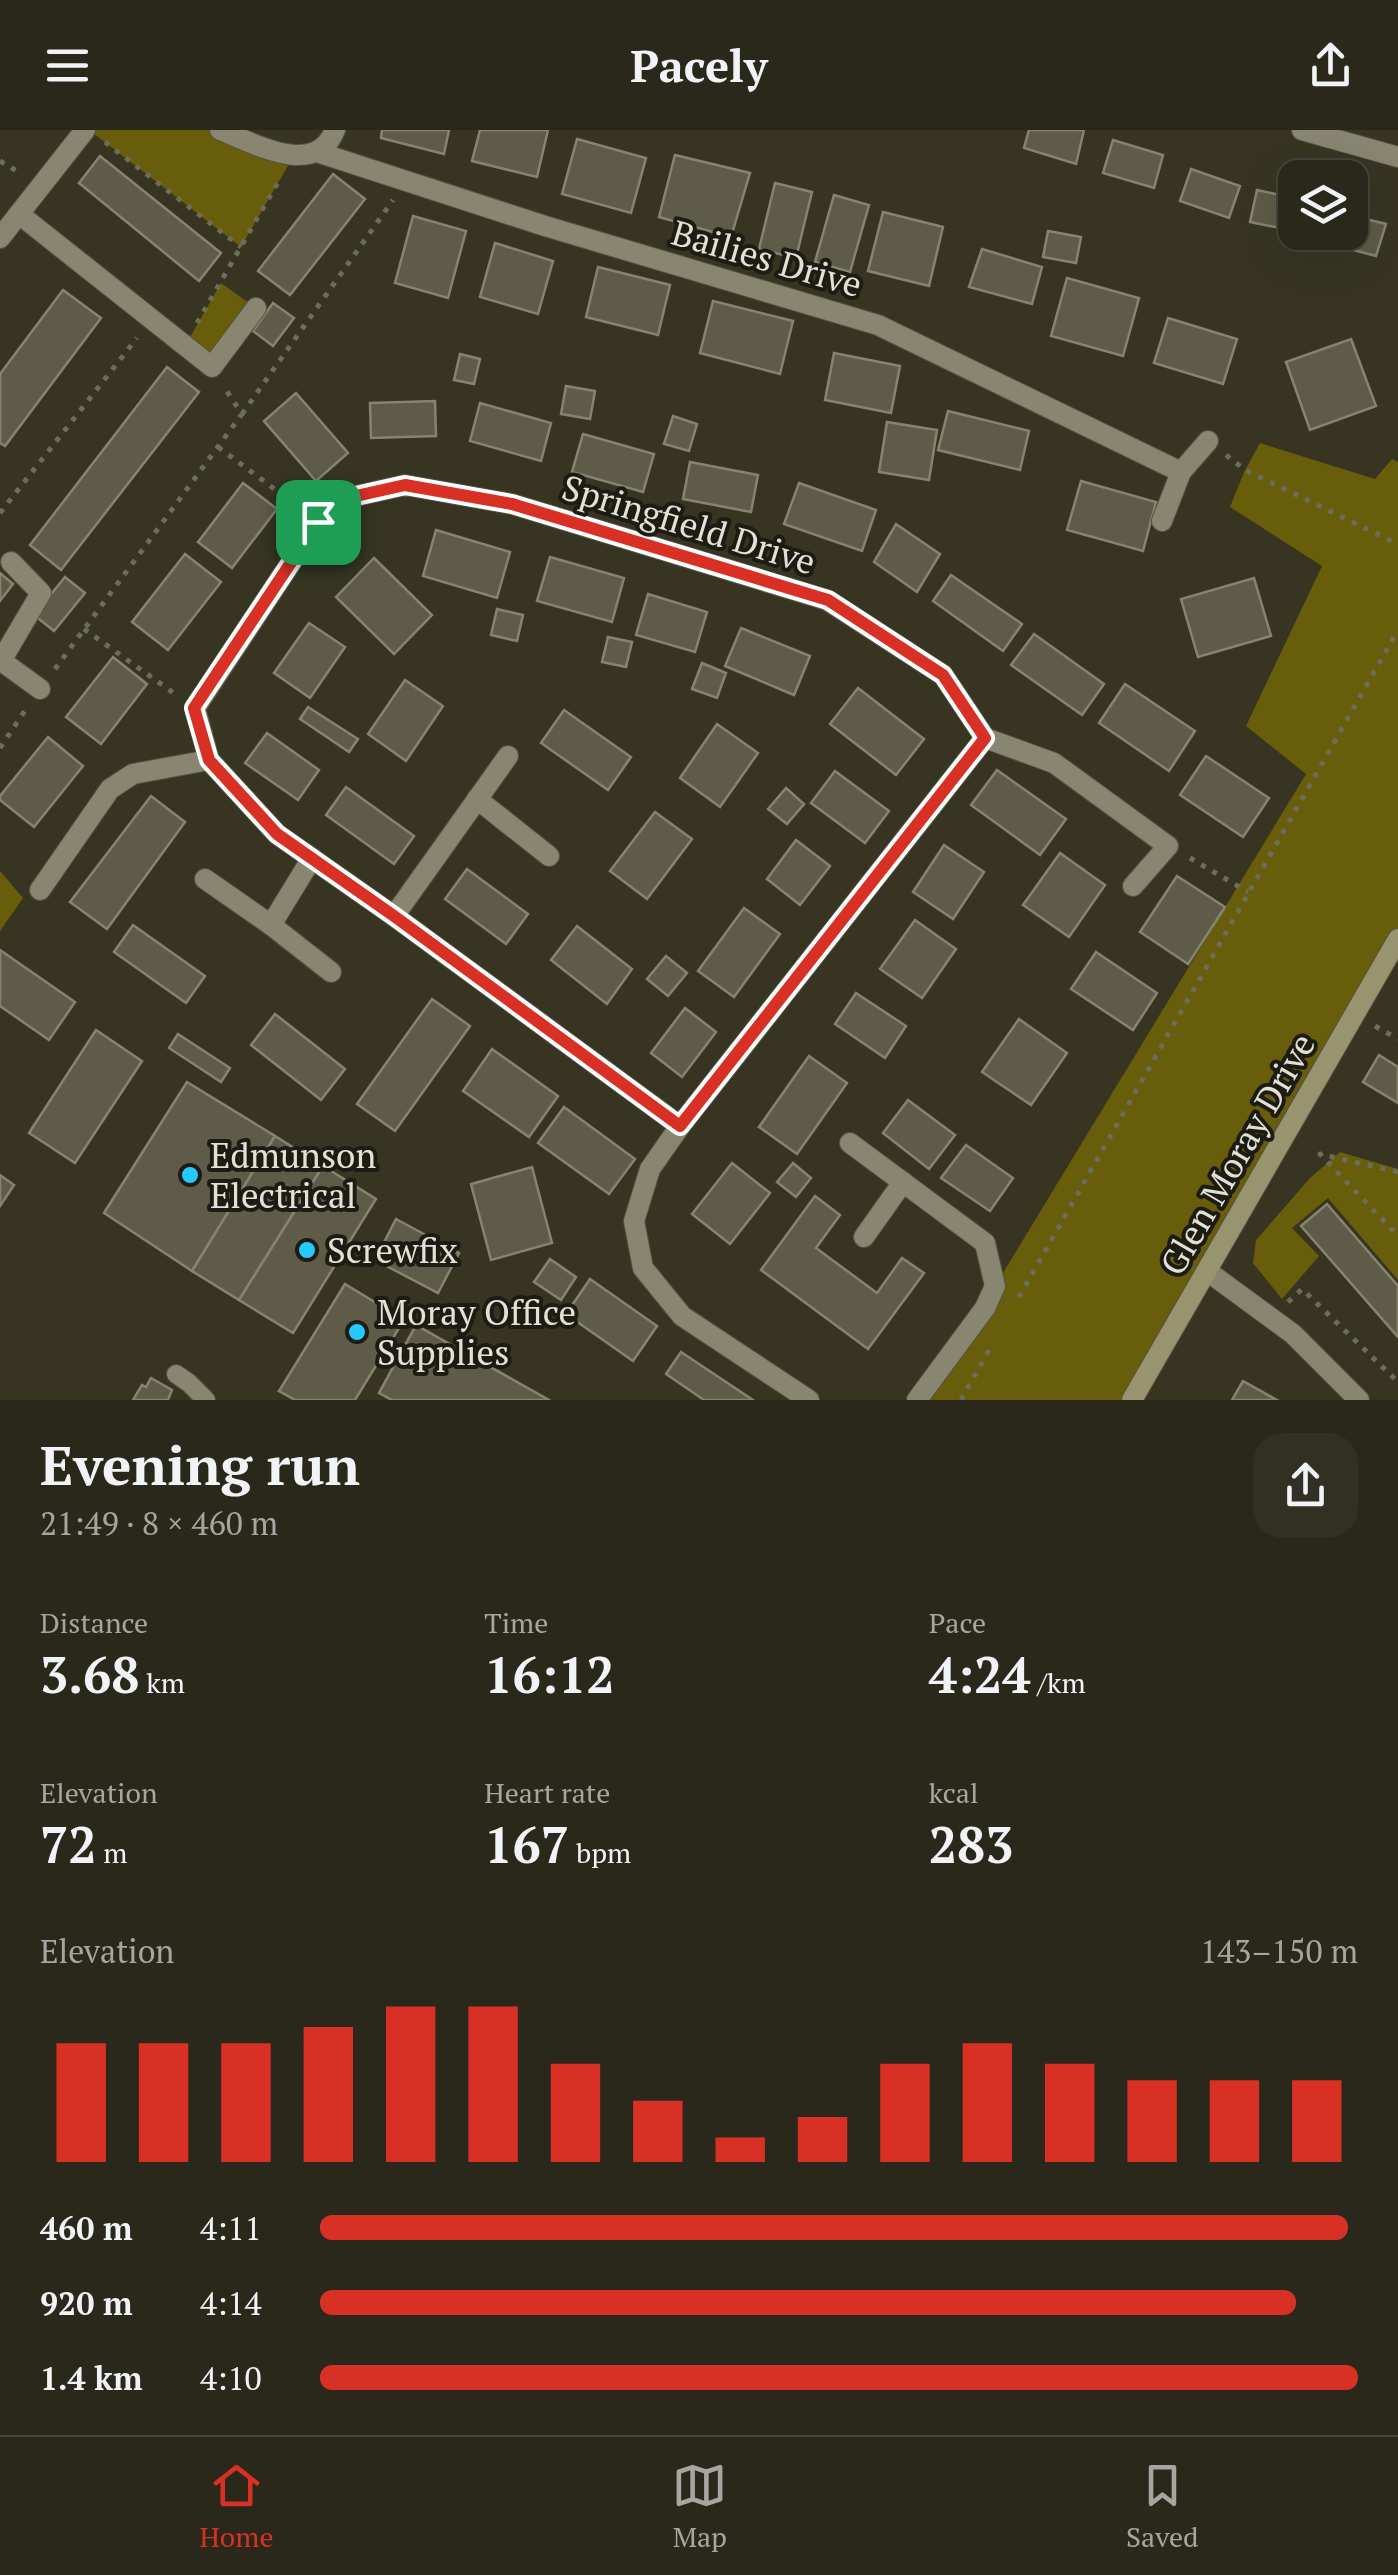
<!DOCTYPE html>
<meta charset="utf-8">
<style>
:root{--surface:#29281a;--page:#313023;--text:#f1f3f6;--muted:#a5a6a2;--line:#454439;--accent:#d93025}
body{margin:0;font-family:"PT Serif",serif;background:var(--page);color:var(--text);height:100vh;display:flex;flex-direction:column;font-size:38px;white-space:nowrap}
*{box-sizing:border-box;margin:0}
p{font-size:32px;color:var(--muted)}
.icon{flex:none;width:55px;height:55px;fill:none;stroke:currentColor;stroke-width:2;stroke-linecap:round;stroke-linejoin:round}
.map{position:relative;height:1270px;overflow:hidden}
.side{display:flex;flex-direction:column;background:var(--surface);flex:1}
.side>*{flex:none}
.controls{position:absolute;left:1278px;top:30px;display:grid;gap:20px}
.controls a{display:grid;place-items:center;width:90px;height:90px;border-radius:20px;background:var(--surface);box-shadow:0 10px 40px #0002,0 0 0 2px var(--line);font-size:50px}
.pin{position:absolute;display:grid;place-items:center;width:85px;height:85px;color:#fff;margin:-42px;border-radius:20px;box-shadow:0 5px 15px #0006}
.round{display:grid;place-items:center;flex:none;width:105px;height:105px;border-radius:30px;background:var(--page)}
.summary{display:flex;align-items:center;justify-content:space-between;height:170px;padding:0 40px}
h1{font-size:55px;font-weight:800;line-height:75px}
.stats{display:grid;grid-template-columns:repeat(3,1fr);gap:15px;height:170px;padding:10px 40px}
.stats div{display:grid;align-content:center}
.stats b{font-size:50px;font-weight:800}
.stats small{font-size:28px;font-weight:400}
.stats p{font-size:28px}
.chart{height:280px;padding:20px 40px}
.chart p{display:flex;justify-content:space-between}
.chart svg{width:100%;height:180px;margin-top:10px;stroke:var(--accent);stroke-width:6}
ul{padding:0 40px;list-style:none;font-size:32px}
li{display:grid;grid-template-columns:160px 120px 1fr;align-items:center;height:75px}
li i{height:25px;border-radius:12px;background:var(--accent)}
header{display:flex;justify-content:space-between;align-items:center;height:130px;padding:0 40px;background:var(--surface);font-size:45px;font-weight:800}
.dock{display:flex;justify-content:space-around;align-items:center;height:140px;border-top:2px solid var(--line);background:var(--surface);font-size:28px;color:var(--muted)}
.dock a{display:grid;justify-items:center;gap:5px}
.dock .current{color:var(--accent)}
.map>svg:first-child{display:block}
</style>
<header><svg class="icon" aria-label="menu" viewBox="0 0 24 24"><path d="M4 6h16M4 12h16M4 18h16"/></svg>Pacely<svg class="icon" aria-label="share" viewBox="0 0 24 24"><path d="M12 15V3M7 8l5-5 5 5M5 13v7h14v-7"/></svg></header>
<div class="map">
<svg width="1398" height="1270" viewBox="0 0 1398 1270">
<rect width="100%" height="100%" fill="#373522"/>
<g fill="#675d0a">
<path d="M89 0H220L293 27 241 117Z"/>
<path d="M221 153 256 178 212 237 185 216Z"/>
<path d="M1260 313 1375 349 1392 329 1398 332V809L1132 1270H917L995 1156 1306 644 1246 596 1322 436 1230 377 1245 340Z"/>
<path d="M0 741 23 768 0 801Z"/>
<path d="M1340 1022 1398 1039V1150L1328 1068 1292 1098 1319 1126 1282 1169 1253 1133 1256 1110 1310 1048Z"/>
</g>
<g fill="#5e5c48" stroke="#86846f" stroke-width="2.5">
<path d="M382 0H449L444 24 381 8Z"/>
<path d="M480 0H548L537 47 472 31Z"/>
<path d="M1029 0H1084L1076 34 1024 18Z"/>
<path d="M577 9 646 28 631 83 562 64Z"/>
<path d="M1113 10 1163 25 1154 58 1103 43Z"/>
<path d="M675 25 750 43 731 107 659 87Z"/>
<path d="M100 26 221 123 199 151 79 53Z"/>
<path d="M1191 39 1240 56 1229 88 1180 71Z"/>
<path d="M333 44 365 69 290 165 258 141Z"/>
<path d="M775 53 812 62 796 128 759 119Z"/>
<path d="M1257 60 1295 68V101L1250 92Z"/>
<path d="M834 65 869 75 850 142 815 132Z"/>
<path d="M883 82 943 97 929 156 868 141Z"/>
<path d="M1350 85 1386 94 1376 126 1319 111 1321 102H1350Z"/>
<path d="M413 86 466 101 448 168 395 153Z"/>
<path d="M1048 101 1081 107 1076 133 1043 127Z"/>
<path d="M495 113 553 131 538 184 480 167Z"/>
<path d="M982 119 1042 137 1032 174 969 157Z"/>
<path d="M598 137 670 155 658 205 586 187Z"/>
<path d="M1067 148 1139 168 1123 226 1051 206Z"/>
<path d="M63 160 101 188 5 316 0 313V244Z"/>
<path d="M713 171 793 191 780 244 700 223Z"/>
<path d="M273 173 294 188 273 216 253 201Z"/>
<path d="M1168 188 1237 209 1223 254 1154 233Z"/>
<path d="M1351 209 1376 276 1310 300 1286 232Z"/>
<path d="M834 223 900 236 891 283 825 270Z"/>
<path d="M460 224 480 229 474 254 454 250Z"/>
<path d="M167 237 199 262 61 440 30 415Z"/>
<path d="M566 256 595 261 590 289 561 284Z"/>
<path d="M296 263 348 323 316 351 264 291Z"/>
<path d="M435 271 436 306 371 308 370 273Z"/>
<path d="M480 273 551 293 541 331 470 311Z"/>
<path d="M948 281 1029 301 1020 340 938 320Z"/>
<path d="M673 286 697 294 689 321 664 314Z"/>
<path d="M887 292 937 300 929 350 879 342Z"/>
<path d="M583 304 654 324 643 362 572 342Z"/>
<path d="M690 332 758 345 751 382 683 369Z"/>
<path d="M1081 351 1156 372 1143 421 1067 400Z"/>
<path d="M243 353 277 379 232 438 198 412Z"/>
<path d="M799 353 876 380 862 421 784 394Z"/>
<path d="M896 394 940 424 917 462 874 432Z"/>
<path d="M436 400 510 422 497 468 423 446Z"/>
<path d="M185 424 221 452 168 520 132 492Z"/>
<path d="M550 427 624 448 612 492 537 471Z"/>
<path d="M374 428 432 485 394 524 336 467Z"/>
<path d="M0 443 13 454 0 471Z"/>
<path d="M951 445 1022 494 1003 521 933 471Z"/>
<path d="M65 447 85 463 54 501 34 485Z"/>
<path d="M1254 448 1271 506 1198 527 1181 469Z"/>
<path d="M648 464 707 482 695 522 636 505Z"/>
<path d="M497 479 523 485 517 511 491 505Z"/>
<path d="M309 493 345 517 310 568 274 543Z"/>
<path d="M741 498 810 526 794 565 725 536Z"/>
<path d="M1034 504 1104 554 1082 585 1011 535Z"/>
<path d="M608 507 632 512 626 537 602 532Z"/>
<path d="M113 527 147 554 101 614 66 587Z"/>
<path d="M702 533 726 543 717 568 692 559Z"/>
<path d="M405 550 443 576 406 631 368 604Z"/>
<path d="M1125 554 1195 601 1169 641 1099 593Z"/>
<path d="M858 558 924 609 896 645 830 594Z"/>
<path d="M308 577 358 609 349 622 300 589Z"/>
<path d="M564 580 631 627 608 660 541 613Z"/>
<path d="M717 594 758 623 720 677 680 648Z"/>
<path d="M267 603 319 640 298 670 245 633Z"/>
<path d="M48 607 83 636 34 697 0 670V666Z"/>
<path d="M1206 626 1269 668 1243 707 1180 665Z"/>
<path d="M997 640 1066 689 1040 725 971 675Z"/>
<path d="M835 641 889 681 865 713 811 673Z"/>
<path d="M346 657 414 706 394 734 326 685Z"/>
<path d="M786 658 804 674 787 694 768 679Z"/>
<path d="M151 666 185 692 107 799 70 772Z"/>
<path d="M655 682 692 709 647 769 610 741Z"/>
<path d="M796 710 830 736 800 775 767 749Z"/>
<path d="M944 715 984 742 953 789 913 762Z"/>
<path d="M1060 723 1105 755 1069 807 1023 775Z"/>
<path d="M467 739 528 784 506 814 445 769Z"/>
<path d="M1177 746 1225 777 1188 834 1140 802Z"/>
<path d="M744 778 780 804 734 867 698 841Z"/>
<path d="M915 790 956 819 922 868 880 839Z"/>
<path d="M133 795 205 846 186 873 114 822Z"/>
<path d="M577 796 632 839 607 874 551 830Z"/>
<path d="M0 820 75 872 49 910 0 876Z"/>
<path d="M1096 822 1157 863 1133 900 1071 859Z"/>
<path d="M666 826 687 843 668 866 647 849Z"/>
<path d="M856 863 906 896 885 928 835 894Z"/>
<path d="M432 869 470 896 395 1001 357 974Z"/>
<path d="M685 878 716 902 682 947 651 923Z"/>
<path d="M275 884 345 939 321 970 251 915Z"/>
<path d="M1019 889 1067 923 1031 975 982 942Z"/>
<path d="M96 900 142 931 75 1033 29 1003Z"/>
<path d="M178 904 230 938 221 952 169 918Z"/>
<path d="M492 919 558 966 529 1007 463 961Z"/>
<path d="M1379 925 1398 937V973L1363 952Z"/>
<path d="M809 926 847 953 797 1024 759 997Z"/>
<path d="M187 952 275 1006 192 1141 104 1083Z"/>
<path d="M908 970 955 1005 929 1039 883 1003Z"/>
<path d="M564 977 635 1029 609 1064 538 1013Z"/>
<path d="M275 1006 323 1036 239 1170 192 1141Z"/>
<path d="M966 1015 1013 1048 990 1081 941 1048Z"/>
<path d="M732 1033 770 1063 730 1114 692 1084Z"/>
<path d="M793 1033 811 1048 796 1067 777 1052Z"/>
<path d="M323 1036 376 1069 293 1203 239 1170Z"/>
<path d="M532 1037 552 1113 491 1130 471 1054Z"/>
<path d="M0 1045 14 1055 0 1076Z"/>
<path d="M815 1066 840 1085 816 1118 877 1163 902 1128 924 1143 868 1219 761 1140Z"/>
<path d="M1327 1074 1398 1156V1207L1301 1096Z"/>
<path d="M396 1089 459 1123 438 1163 375 1130Z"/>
<path d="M550 1129 576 1147 561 1170 534 1152Z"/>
<path d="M590 1149 657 1196 633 1231 566 1184Z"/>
<path d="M345 1154 404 1190 355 1270H295L279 1261Z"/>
<path d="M416 1195 549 1270H392L379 1263Z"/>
<path d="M681 1222 753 1270H704L666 1244Z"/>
<path d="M151 1248 172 1260 168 1270H133L142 1255 146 1257Z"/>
<path d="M1243 1251 1277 1270H1232Z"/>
</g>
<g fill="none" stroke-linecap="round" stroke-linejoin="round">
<defs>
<path id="lane" d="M176 1244 189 1253 206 1270"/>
<g id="street">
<path d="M220 0C254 13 315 49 335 0"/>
<path d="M1302 0 1398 27"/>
<path d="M317 22 545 96 878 195 1181 342 1208 311"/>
<path d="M19 84 212 237 256 178"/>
<path d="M0 108 85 0"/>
<path d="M1162 391 1181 342"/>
<path d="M0 530 40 559"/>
<path d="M1 531 41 463 11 432"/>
<path d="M985 608 1054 633 1168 716 1133 756"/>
<path d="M477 669 549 726"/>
<path d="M312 728 271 795 331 842"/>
<path d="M205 749 271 795"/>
<path d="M40 760 110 659 133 644 209 630"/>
<path d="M394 786 508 626"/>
<path d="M680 996 394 786 277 704 209 630 195 578 318 392 356 366 405 355 512 374 827 470 943 545 985 608 680 996 650 1039 634 1091 643 1138 682 1186 809 1270"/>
<path d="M850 1013 985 1113 995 1156 985 1178 917 1270"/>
<path d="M864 1107 903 1052"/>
<path d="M1207 1141 1293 1204 1359 1270"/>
</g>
<path id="secondary" d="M1132 1270 1398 809"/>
</defs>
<use href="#lane" stroke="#555344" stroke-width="20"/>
<use href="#street" stroke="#555344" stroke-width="22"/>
<use href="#secondary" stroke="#555344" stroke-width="22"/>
<g stroke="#6e6c5b" stroke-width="5" stroke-dasharray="5 8" stroke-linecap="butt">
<path d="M105 12 241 117"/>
<path d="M0 31 20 43"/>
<path d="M197 193 281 47"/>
<path d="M242 284 393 70"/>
<path d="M218 317 300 378"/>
<path d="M1226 325 1245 340 1398 414"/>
<path d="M0 383 137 208"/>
<path d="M84 499 175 564"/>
<path d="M55 539 242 284 224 257"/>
<path d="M0 618 28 576"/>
<path d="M1190 728 1248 762"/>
<path d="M1375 896 1398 909"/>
<path d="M1398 1042 1320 1024 1398 1106"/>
<path d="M1019 1167 1398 500"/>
<path d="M1288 1172 1302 1159 1398 1252"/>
<path d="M961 1270 992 1215"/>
</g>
<use href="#lane" stroke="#888671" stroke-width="18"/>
<use href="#street" stroke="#888671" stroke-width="20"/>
<use href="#secondary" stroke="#98946f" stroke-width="20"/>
</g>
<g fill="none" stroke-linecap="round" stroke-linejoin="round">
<defs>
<path id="route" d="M405 355 512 374 828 470 943 545 985 608 680 996 394 786 277 704 209 630 194 578 318 392 356 366Z"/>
</defs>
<use href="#route" stroke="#fff" stroke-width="20"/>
<use href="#route" stroke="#d93025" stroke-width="12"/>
</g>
<g fill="#24c9fe" stroke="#1d1c14" stroke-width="4">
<circle cx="190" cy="1045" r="10"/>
<circle cx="307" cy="1120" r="10"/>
<circle cx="357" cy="1202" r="10"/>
</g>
<g text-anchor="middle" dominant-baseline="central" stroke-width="8" stroke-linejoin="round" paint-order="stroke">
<g font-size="35" fill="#e2e1d5" stroke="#1d1c14">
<text transform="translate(767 128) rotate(16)">Bailies Drive</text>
<text transform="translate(689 394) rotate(17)">Springfield Drive</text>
<text transform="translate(1237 1024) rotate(-60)">Glen Moray Drive</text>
</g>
<g font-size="35" fill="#e2e1d5" stroke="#1d1c14" text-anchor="start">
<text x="210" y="1025">Edmunson<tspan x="210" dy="40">Electrical</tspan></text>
<text x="327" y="1120">Screwfix</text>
<text x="377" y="1182">Moray Office<tspan x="377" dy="40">Supplies</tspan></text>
</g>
</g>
</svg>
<div class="controls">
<a><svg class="icon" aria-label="layers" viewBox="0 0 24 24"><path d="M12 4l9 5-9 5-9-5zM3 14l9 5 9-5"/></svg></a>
</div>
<div class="pin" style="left:318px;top:392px;background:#1e9e55"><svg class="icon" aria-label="arrive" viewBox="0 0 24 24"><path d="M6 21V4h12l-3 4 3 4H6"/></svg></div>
</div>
<section class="side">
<div class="summary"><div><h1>Evening run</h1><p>21:49 · 8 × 460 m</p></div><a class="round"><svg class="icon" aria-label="share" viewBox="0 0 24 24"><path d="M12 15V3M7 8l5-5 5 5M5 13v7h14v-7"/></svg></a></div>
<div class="stats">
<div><p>Distance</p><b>3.68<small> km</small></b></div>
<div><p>Time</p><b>16:12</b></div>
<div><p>Pace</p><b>4:24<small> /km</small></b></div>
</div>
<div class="stats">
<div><p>Elevation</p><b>72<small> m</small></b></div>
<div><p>Heart rate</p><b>167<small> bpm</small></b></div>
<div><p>kcal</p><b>283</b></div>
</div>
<div class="chart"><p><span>Elevation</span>143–150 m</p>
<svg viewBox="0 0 160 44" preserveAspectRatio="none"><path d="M5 44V15M15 44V15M25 44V15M35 44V11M45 44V6M55 44V6M65 44V20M75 44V29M85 44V38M95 44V33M105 44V20M115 44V15M125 44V20M135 44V24M145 44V24M155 44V24"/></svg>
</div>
<ul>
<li><b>460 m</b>4:11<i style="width:99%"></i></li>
<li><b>920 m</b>4:14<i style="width:94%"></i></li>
<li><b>1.4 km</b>4:10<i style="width:100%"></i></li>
</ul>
</section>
<nav class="dock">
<a class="current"><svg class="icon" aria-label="home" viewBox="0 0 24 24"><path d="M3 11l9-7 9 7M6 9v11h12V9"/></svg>Home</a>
<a><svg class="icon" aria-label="map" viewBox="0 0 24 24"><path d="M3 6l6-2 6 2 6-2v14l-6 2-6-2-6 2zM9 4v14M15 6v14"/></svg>Map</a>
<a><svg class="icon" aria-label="saved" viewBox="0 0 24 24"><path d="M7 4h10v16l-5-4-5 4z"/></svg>Saved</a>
</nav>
